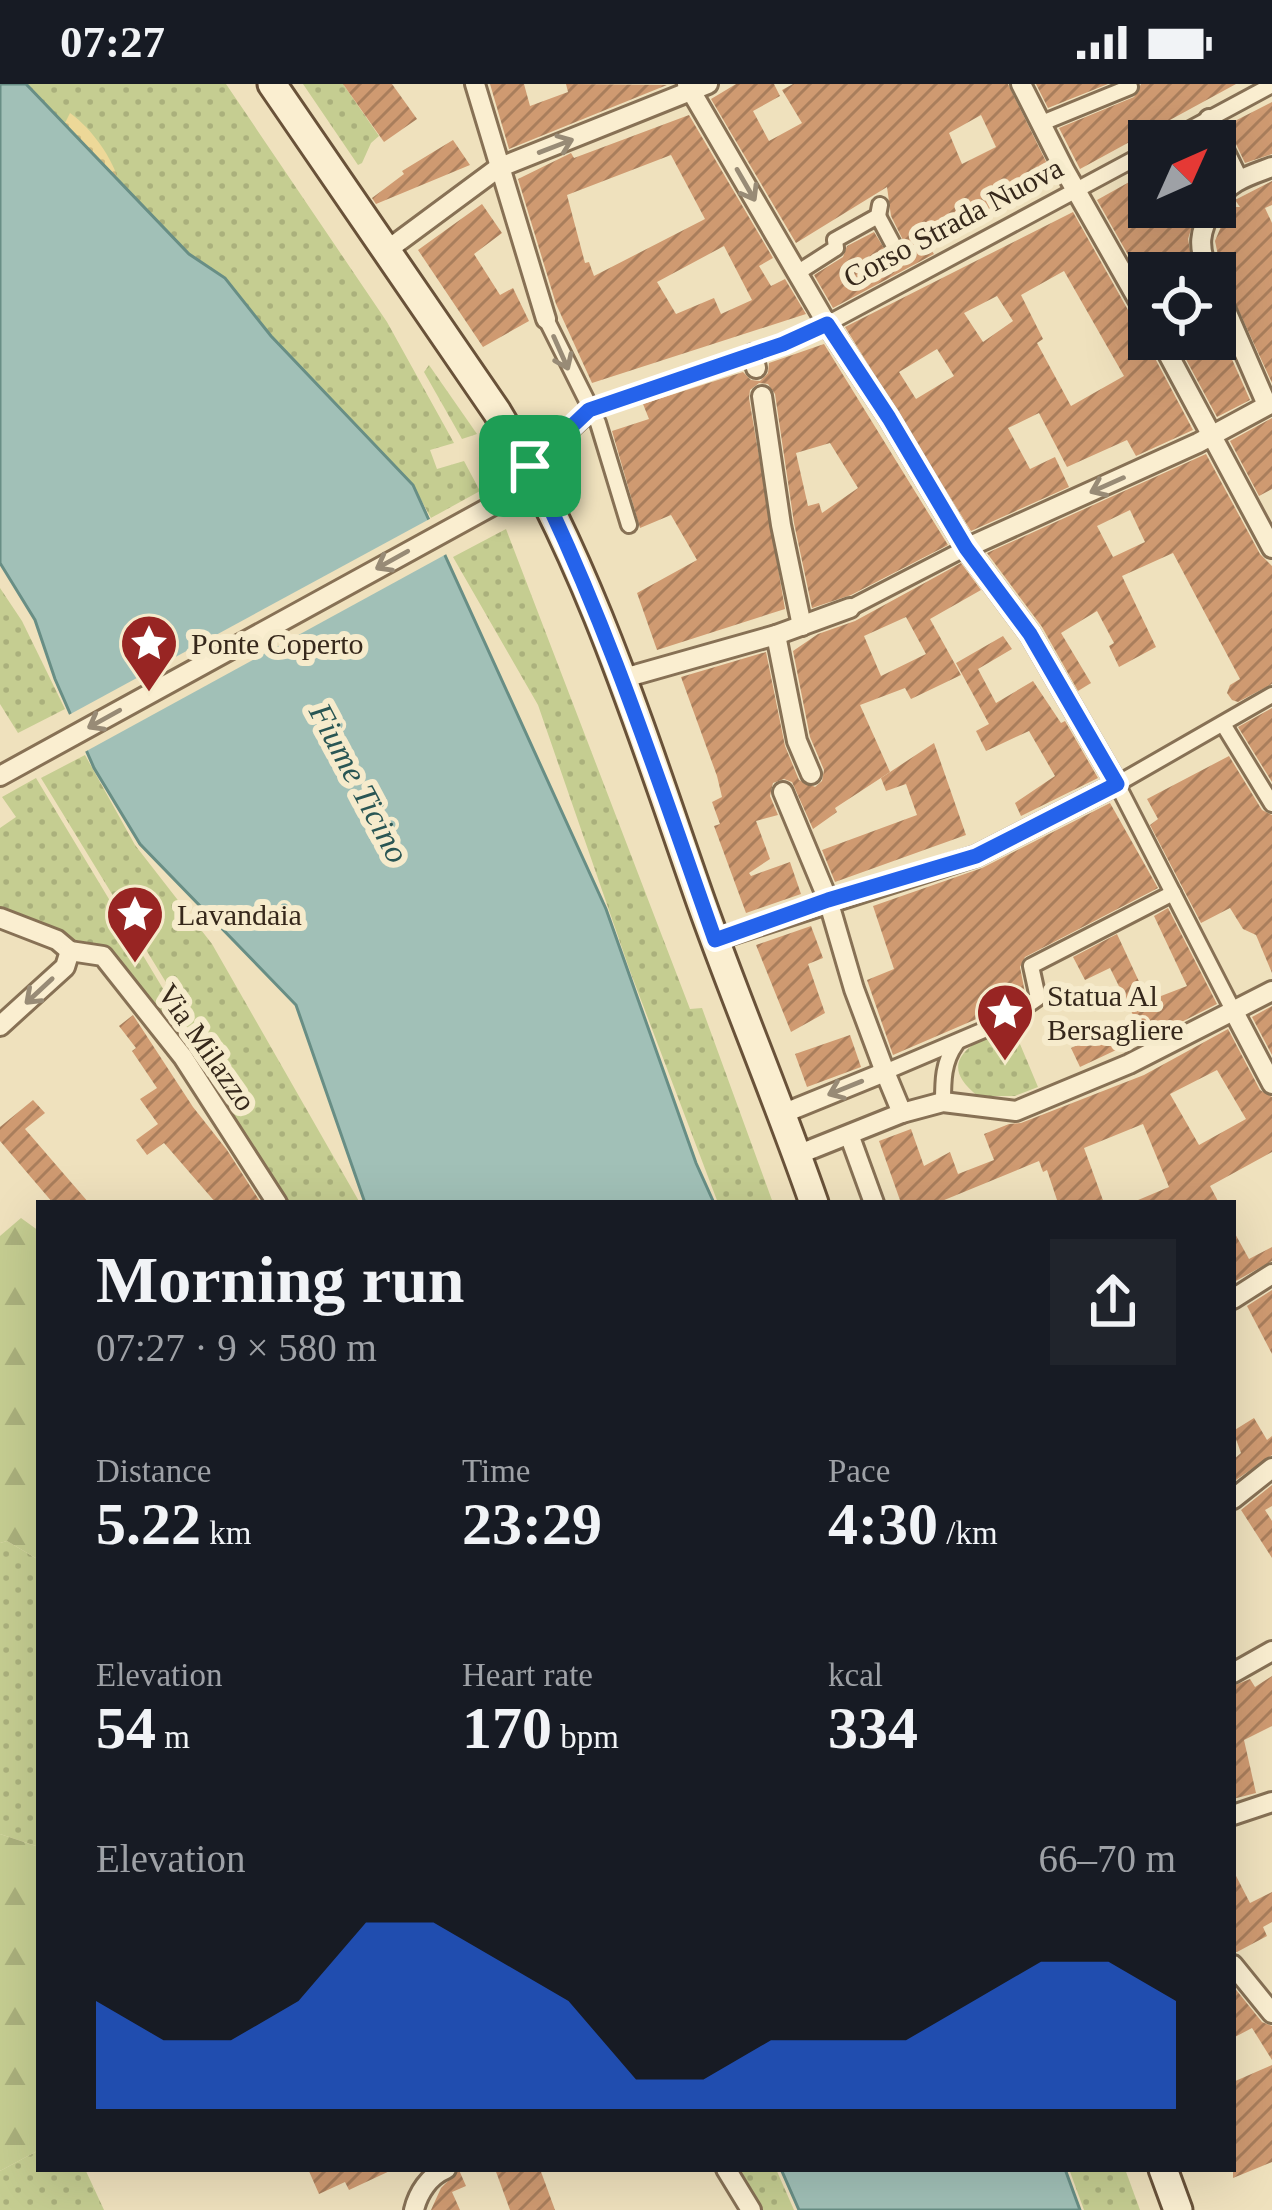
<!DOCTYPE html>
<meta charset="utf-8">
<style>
:root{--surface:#171b24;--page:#20242c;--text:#f1f3f6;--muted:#9ea1a6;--accent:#2563eb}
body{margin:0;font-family:"Times New Roman",serif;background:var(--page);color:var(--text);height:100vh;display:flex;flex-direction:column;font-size:45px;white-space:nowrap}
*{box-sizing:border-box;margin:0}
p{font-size:39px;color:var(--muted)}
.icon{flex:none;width:66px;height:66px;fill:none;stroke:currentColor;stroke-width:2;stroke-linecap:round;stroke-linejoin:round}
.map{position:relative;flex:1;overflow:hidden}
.panel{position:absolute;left:36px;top:1116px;width:1200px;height:972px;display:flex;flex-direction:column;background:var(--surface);border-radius:0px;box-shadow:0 12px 48px #0002}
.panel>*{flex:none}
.needle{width:78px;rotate:45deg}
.buttons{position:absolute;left:1128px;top:36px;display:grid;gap:24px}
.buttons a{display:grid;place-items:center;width:108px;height:108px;border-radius:0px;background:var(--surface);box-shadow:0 12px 48px #0002;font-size:60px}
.pin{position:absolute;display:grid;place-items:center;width:102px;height:102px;color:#fff;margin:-51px;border-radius:24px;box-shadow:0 6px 18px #0006}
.round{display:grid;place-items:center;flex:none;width:126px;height:126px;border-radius:0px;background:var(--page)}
.summary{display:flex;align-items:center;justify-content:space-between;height:204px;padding:0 60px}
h1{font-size:66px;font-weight:700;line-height:90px}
.figures{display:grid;grid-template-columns:repeat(3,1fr);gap:18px;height:204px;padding:12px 60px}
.figures div{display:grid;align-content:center}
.figures b{font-size:60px;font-weight:700}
.figures small{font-size:33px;font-weight:400}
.figures p{font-size:33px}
.chart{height:336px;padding:24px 60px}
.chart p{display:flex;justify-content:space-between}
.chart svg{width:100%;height:216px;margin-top:12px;fill:var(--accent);opacity:.7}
.status{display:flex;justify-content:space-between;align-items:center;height:84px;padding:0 60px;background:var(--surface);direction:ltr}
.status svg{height:33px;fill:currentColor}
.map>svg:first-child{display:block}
</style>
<div class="status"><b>07:27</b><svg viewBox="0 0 49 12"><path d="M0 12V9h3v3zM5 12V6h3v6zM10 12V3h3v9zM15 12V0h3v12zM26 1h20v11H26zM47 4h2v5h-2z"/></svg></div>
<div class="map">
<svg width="1272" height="2126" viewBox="0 0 1272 2126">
<defs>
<pattern id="green-dots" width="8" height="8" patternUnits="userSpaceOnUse" patternTransform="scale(3)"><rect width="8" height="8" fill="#c5cd91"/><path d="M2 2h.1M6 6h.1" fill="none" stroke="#aab07c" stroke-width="1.8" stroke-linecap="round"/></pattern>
<pattern id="forest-firs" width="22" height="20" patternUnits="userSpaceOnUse" patternTransform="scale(3)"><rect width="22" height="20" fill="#c5cd91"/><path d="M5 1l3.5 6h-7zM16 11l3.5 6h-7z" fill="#aab07c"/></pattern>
<pattern id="sand-dots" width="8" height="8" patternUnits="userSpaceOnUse" patternTransform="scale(3)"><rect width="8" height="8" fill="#edd898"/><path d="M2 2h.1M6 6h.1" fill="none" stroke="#ccb982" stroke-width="1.8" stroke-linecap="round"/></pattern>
<pattern id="building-hatch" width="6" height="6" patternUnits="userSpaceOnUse" patternTransform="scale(3)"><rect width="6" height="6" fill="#cf9a71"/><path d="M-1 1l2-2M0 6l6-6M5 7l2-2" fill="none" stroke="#a97e5c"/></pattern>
</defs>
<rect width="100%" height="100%" fill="#efe1bd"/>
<g fill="url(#green-dots)">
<path d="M26 0H226L387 238 454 359 430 366 437 385 464 377 480 407 431 434 413 401 271 252 225 194 189 170Z"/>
<path d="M303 0H343L379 52 371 59 362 79 358 81Z"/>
<path d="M429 281 477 350 462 355 424 288Z"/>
<path d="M506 445 690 925 702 924 773 1119H718L630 887 538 621 453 473Z"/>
<path d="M0 504 22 537 65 625 18 649 0 620Z"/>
<path d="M85 671 135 761 212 860 360 1119H286L181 955 167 900 41 694Z"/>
<path d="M36 694 165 908 172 954 102 863 55 850 0 828V744L16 733 2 713Z"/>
<path d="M1012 941 1038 1003 1015 1012H978C930 975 980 955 1012 941Z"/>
<path d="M7 1457 39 1476V1763L0 1750V1459Z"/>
<path d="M39 2066V2085H85L104 2126H0V2087Z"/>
<path d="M740 2085H776L794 2126H761Z"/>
<path d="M1069 2085H1125L1140 2126H1084Z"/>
</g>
<g fill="url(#forest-firs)">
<path d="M21 1134 39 1147V1476L7 1457 0 1459V1152Z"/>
<path d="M0 1750 39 1763V2066L0 2087Z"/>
</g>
<path fill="url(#sand-dots)" d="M70 29C91 44 113 74 119 99L64 41Z"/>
<g fill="#a1c0b7" stroke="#688e85" stroke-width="3">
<path d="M0 0H26L189 170 225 194 271 252 413 401 606 825 696 1079 714 1119H365L296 921 140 760 94 684 55 595 35 536 0 479Z"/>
<path d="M781 2085H1065L1080 2126H799Z"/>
</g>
<path fill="#efe1bd" d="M437 431 452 467 81 670 65 633Z"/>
<g fill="url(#building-hatch)" fill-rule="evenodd">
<path d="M343 0H392L417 35 384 58Z"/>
<path d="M490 0H524L530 22 568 8 566 0 667 1 509 65Z"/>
<path d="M736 0H774L780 12 753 27 769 57 802 39 782 6 793 0H1008L1055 96 930 164 934 170 833 224 814 191 843 173 847 162 874 148 889 172H898L904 167V158L891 132 887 103 796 159 711 15ZM981 31 996 63 962 80 949 49Z"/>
<path d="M1036 0H1108L1048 24Z"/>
<path d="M1141 0H1236L1080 85 1059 44 1134 13Z"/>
<path d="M1272 18V70L1245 79 1227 41Z"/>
<path d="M689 31 773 174 759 182 771 202 785 195 806 230 592 299 556 220 518 95 571 69 574 74ZM671 71 705 135 594 192 589 178 585 179 567 111ZM724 162 752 216 721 230 714 214 676 230 657 198Z"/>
<path d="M453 56 470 81 376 120 372 114 404 90 402 87Z"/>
<path d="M1149 87V123H1198L1188 155 1194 189H1149V208L1097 116Z"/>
<path d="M1272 97V121L1265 124 1272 139V299L1222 190 1215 157 1229 123H1240L1235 116Z"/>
<path d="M482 120 502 149 474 170 500 211 513 204 529 237 483 263 418 166Z"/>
<path d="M1073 128 1137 242 1148 248V261L1193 346 1136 372 1127 356 1067 383 1039 329 1008 344 1030 385 1055 373 1069 403 971 447 845 243ZM1064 187 1124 292 1071 322 1037 259 1043 255 1021 211ZM997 212 1013 237 983 258 964 229ZM937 265 954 292 916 315 899 288Z"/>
<path d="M1215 237 1250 316 1217 333 1175 255H1215Z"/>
<path d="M824 260 948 461 851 511 812 524 794 439 775 310 768 300 759 299 750 306 749 314 785 525 657 566 637 509 697 476 671 431 640 444 612 347 649 335 643 320 743 288 751 296 760 297 768 289 769 279ZM830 359 858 404 822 429 819 419 808 422 796 369Z"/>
<path d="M1272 334V405L1259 412 1230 357Z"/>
<path d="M1206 370 1260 470 1272 482V600L1238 618 1232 616 1227 609 1230 601 1240 595 1173 469 1122 492 1156 563 1119 583 1109 562 1114 559 1097 527 1061 549 1091 599 1078 607 1042 543 987 469ZM1130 426 1145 458 1113 473 1097 442Z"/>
<path d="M961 479 981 506 930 535 961 591 911 615 905 604 860 621 890 688 835 724 837 728 813 745 792 698 784 695 773 699 770 712 778 731 756 737 770 775 749 789 751 792 790 778 801 810 746 829 714 742 720 740 712 718 722 713 717 692 681 593 766 568 785 662 799 696 815 703 822 697 824 686 810 653 793 567 818 550 855 537ZM906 533 926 570 881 592 864 552Z"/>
<path d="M1003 552 1012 565 978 585 996 619 1033 597 1061 639 1065 637 1098 694 1021 732 1015 719 1055 692 1029 647 986 667 976 647 989 640 956 579Z"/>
<path d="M1272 624V698L1238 643Z"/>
<path d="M934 659 966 751 835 798 822 766 917 731 906 700 886 707 881 694Z"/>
<path d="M1229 672 1262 726 1272 731V889L1256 851 1243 845 1230 824 1201 839 1150 741 1158 735 1147 715Z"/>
<path d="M1110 719 1158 804 1025 873 1020 883 1025 909 1009 921 893 971 867 896 894 885 873 822 982 784Z"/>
<path d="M1168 824 1217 920 1132 963 1131 959 1080 983 1071 964 1135 935 1110 884 1085 896 1073 873 1117 850 1148 917 1187 902 1154 832Z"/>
<path d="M811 842 823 874 808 880 825 929 791 948 756 861Z"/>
<path d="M1272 922V971L1252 933Z"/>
<path d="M133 931 193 1023 227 1066 261 1119H216L164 1059 147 1071 136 1056 158 1040 140 1015 157 1004 132 967 136 964 119 942Z"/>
<path d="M1228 945 1260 1006 1272 1013V1068L1210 1102 1219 1119H1131L1169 1103 1143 1040 1084 1064 1104 1119H1058L1047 1086 1043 1088 1039 1077 937 1119H901L879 1057 911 1045 924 1082 950 1068 958 1090 994 1076 984 1050 1009 1040 1021 1039 1144 991ZM1217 986 1246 1035 1199 1061 1170 1010Z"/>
<path d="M850 951 861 983 807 1003 795 970Z"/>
<path d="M33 1016 45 1029 25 1045 89 1119H53L0 1057V1043Z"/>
<path d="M1233 1146 1249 1175 1272 1163V1177L1234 1198Z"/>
<path d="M1272 1206V1270L1247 1222Z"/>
<path d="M1254 1334 1267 1356 1272 1352V1371L1233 1398V1376L1241 1369 1233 1347Z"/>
<path d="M1272 1401V1422L1265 1426 1272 1437V1474L1241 1426Z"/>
<path d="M1272 1592V1642L1244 1656 1256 1709 1233 1715V1602L1250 1595 1255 1603Z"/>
<path d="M1233 1786 1250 1819 1272 1808V1838L1263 1843 1267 1852 1237 1868H1233Z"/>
<path d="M1233 1902 1262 1938 1272 1942V1976L1252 1944 1233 1954Z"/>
<path d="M1272 1981V2078L1233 2094V1998Z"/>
<path d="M308 2085H394L349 2106 345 2098 319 2110Z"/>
<path d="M495 2085H540L555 2126H510Z"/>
<path d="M459 2086 466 2102 452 2108 460 2126H431L441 2104Z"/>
</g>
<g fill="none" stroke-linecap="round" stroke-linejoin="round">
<path stroke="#cabc9d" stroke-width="14" stroke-dasharray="14 7" stroke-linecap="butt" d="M894 162 902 180"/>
<defs>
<g id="pedestrian">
<path d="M1042 39 1130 3"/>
<path d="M1168 57 1272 1"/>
<path d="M878 132 894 162"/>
<path d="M797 189 836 164 835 156 878 132 880 121"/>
<path d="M546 235 598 339 629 441"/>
<path d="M589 327 783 259 827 240 1149 67"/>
<path d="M850 524 966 464"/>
<path d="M1223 640 1272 720"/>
<path d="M1233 926 1117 700 1272 611"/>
<path d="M885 988 1005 937 1038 914 1031 882 1173 809"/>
<path d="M943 1018C943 997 943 978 956 960"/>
</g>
<g id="minor">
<path d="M475 0 546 235"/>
<path d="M687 0 827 240 889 334 966 464 1030 550 1117 700 976 772 715 856"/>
<path d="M1021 0 1065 87 1149 235"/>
<path d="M1209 35 1238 95"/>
<path d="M1215 120C1228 97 1248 92 1272 83"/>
<path d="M386 167 498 84 708 0"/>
<path d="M1209 189C1197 163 1199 148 1213 123"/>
<path d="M1215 201 1267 321"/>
<path d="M1160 255 1272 464"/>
<path d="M753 270 756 284"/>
<path d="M762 312 781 441 802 542"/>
<path d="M966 464 1198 359 1272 319"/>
<path d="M776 551 797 657 811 690"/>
<path d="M624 594 776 551 850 524"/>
<path d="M0 692 512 411 530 382 589 327"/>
<path d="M783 708 828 816 854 905 885 988"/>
<path d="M0 834 57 856 70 867"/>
<path d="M70 867 103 872 183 973 277 1119"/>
<path d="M1233 926 1272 1000"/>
<path d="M0 942 65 883 70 867"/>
<path d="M902 1029 943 1018 1016 1027 1129 980 1272 907"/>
<path d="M782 1030 885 988 902 1029 797 1071"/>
<path d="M850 1053 874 1119"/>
<path d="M1233 1215 1272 1190"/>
<path d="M1233 1415 1272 1384"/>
<path d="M1233 1589 1272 1567"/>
<path d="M1233 1731 1272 1718"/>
<path d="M1233 1881 1272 1929"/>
<path d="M726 2085 751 2126"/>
<path d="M414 2126C418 2109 429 2092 446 2085"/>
</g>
<g id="secondary">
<path d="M272 0 497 328C590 480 642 650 701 818 737 919 779 1018 814 1119"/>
<path d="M1163 2085 1178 2126"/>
</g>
</defs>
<use href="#pedestrian" stroke="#877155" stroke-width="20"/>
<use href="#minor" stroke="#877155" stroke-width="24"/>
<use href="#secondary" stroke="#695239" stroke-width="33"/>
<use href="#pedestrian" stroke="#faeed0" stroke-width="14"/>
<use href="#minor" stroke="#faeed0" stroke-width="18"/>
<use href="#secondary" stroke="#faeed0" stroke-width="27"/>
</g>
<defs><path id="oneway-shaft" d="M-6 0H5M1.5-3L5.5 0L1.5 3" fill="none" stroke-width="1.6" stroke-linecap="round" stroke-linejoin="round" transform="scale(3)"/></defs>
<g stroke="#988b76">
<use href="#oneway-shaft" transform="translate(556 62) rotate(-21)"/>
<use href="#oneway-shaft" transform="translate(746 101) rotate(60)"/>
<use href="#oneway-shaft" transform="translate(561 269) rotate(66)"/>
<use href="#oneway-shaft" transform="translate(1107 401) rotate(156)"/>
<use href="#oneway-shaft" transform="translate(392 476) rotate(151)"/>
<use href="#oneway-shaft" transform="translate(104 635) rotate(151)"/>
<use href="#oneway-shaft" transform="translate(39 907) rotate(137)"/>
<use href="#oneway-shaft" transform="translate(845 1004) rotate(158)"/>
</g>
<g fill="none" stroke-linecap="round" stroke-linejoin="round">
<defs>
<path id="route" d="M827 240 889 334 966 464 1030 550 1117 700 976 772 828 816 715 856C658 695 606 535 530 382L589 326 783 260Z"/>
</defs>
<use href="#route" stroke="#fff" stroke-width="24"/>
<use href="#route" stroke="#2563eb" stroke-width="15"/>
</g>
<defs>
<symbol id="sight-pin" viewBox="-11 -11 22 30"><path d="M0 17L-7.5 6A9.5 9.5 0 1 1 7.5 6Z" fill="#982523" stroke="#f6ebcc"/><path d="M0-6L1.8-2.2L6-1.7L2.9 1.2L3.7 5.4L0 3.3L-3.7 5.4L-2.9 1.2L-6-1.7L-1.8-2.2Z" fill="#fff"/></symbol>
</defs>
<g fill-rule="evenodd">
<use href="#sight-pin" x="116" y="526" width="66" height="90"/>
<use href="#sight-pin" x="102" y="797" width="66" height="90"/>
<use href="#sight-pin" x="972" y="895" width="66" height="90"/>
</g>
<g text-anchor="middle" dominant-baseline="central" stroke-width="12" stroke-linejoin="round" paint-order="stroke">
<g font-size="30" fill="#36281b" stroke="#f6ebcc">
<text transform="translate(953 138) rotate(-28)">Corso Strada Nuova</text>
<text transform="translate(207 963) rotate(55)">Via Milazzo</text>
</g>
<g font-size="30" fill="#36281b" stroke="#f6ebcc" text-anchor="start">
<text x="191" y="559">Ponte Coperto</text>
<text x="177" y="830">Lavandaia</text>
<text x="1047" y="911">Statua Al<tspan x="1047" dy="34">Bersagliere</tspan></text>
</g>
<g font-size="33" font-style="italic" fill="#295654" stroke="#f6ebcc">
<text transform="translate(359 699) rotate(62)">Fiume Ticino</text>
</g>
</g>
</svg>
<div class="buttons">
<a><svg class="needle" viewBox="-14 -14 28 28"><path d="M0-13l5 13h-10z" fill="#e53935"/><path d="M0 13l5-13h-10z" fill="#9ea1a6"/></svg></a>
<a><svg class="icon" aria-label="locate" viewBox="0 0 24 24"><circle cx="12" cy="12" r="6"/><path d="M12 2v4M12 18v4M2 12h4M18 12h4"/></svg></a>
</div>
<div class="pin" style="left:530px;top:382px;background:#1e9e55"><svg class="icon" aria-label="arrive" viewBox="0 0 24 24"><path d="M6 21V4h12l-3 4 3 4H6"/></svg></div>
<section class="panel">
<div class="summary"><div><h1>Morning run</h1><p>07:27 · 9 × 580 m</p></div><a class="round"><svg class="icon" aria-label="share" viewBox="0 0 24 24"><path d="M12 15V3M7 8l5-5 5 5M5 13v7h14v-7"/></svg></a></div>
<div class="figures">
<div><p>Distance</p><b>5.22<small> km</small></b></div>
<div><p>Time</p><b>23:29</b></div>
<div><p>Pace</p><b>4:30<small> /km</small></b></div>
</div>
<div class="figures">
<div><p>Elevation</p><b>54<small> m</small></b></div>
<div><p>Heart rate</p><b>170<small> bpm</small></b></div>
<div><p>kcal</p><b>334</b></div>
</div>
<div class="chart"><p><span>Elevation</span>66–70 m</p>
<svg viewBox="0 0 160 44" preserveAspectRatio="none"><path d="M0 44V22L10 30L20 30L30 22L40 6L50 6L60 14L70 22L80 38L90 38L100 30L110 30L120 30L130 22L140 14L150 14L160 22V44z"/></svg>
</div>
</section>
</div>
